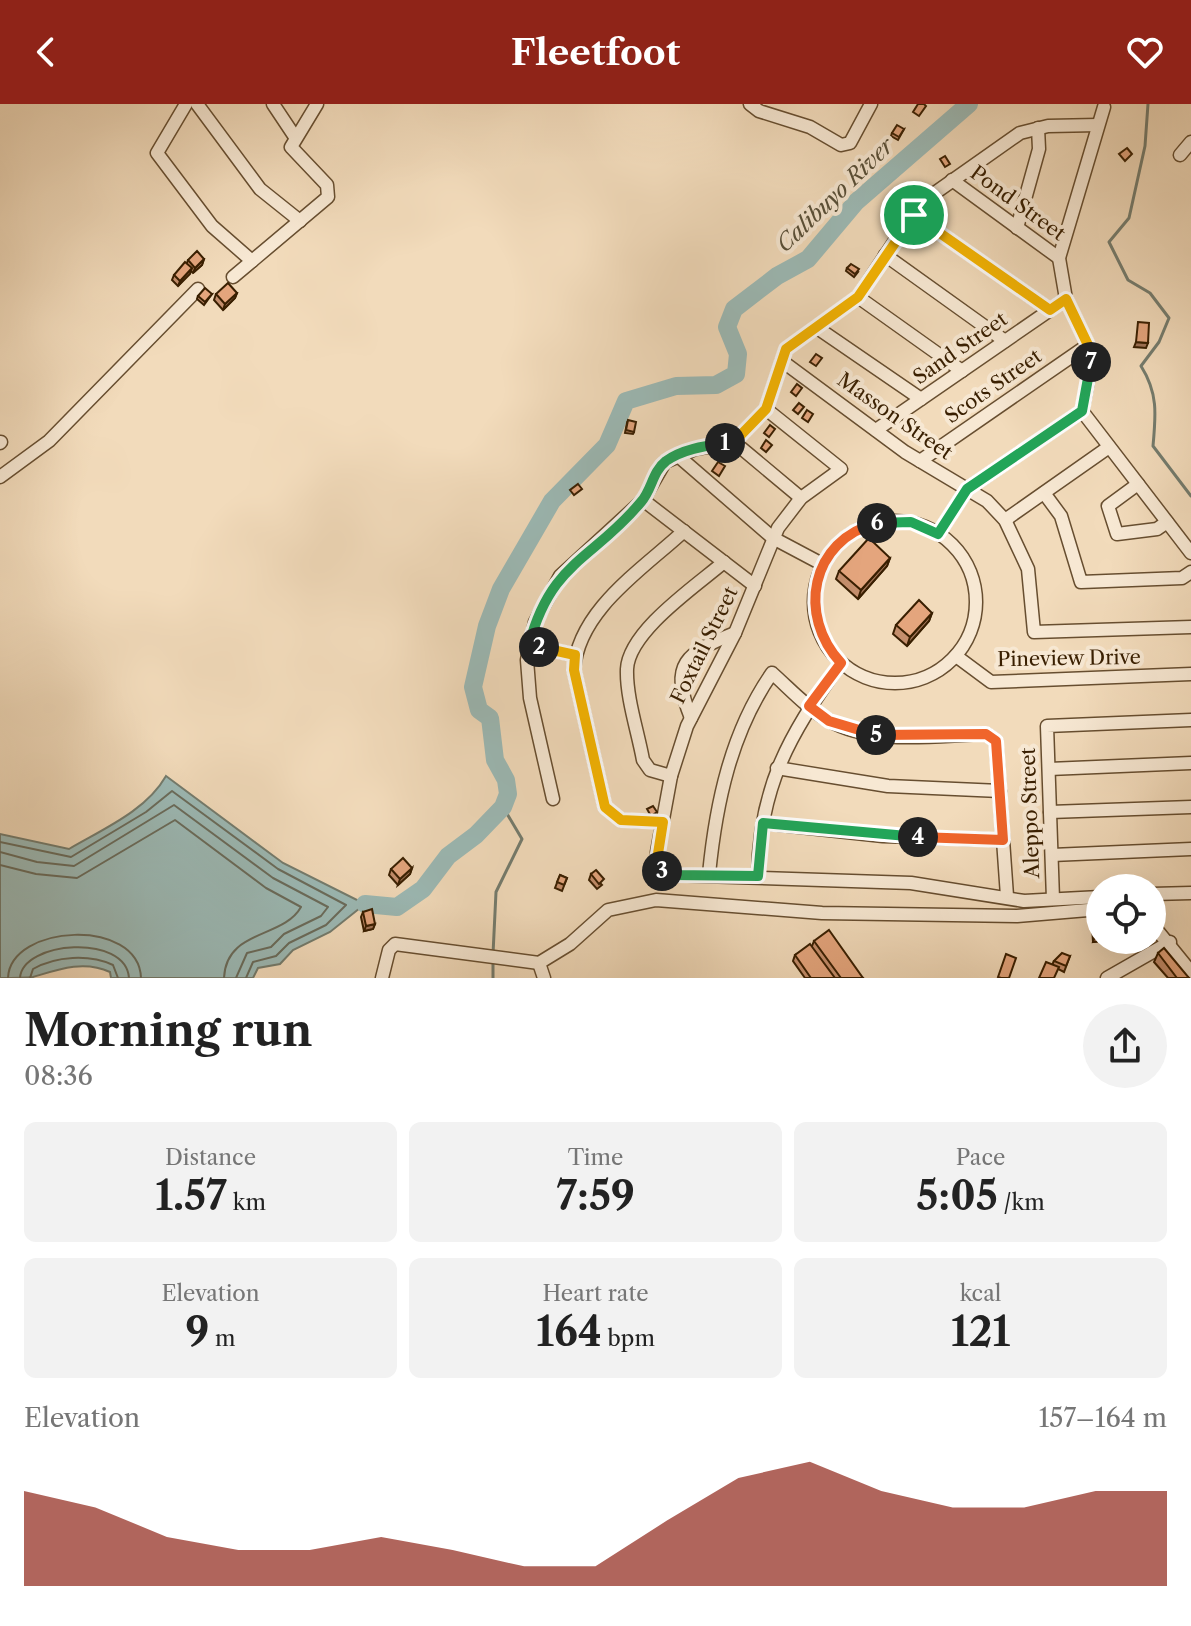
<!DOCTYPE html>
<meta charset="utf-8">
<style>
:root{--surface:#fff;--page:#f2f2f2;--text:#222;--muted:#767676;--accent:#8f2418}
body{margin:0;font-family:"Libre Caslon Text",serif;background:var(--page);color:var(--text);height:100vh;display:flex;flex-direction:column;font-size:30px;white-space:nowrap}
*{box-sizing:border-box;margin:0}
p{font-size:26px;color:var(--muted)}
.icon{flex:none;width:44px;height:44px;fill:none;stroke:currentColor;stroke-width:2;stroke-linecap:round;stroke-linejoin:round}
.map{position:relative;height:874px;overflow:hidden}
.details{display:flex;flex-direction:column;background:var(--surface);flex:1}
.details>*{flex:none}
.controls{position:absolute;left:1086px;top:770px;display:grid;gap:16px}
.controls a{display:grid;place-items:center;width:80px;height:80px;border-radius:50%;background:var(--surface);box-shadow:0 8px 32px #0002;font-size:40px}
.pin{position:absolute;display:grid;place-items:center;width:68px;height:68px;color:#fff;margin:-34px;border:4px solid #fff;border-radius:50%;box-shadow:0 2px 8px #0007}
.km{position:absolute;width:40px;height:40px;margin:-20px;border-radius:50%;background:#222;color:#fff;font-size:22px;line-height:40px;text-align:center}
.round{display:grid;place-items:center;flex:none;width:84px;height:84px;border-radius:42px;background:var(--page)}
.head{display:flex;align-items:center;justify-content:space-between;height:136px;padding:0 24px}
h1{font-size:44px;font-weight:800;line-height:60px}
.stats{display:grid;grid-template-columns:repeat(3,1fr);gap:12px;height:136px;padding:8px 24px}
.stats div{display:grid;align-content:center;border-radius:12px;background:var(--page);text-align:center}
.stats b{font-size:40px;font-weight:800}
.stats small{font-size:22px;font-weight:400}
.stats p{font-size:22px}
.chart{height:224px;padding:16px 24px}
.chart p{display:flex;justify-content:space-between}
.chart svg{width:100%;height:144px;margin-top:8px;fill:var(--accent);opacity:.7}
header{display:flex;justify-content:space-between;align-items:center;height:104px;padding:0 24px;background:var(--accent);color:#fff;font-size:36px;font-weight:800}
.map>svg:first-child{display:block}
</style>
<header><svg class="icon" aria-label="back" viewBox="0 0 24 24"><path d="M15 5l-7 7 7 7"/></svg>Fleetfoot<svg class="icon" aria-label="heart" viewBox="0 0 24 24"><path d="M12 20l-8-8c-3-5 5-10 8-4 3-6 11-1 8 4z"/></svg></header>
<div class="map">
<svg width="1191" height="874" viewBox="0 0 1191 874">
<rect width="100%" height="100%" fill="#f2dbbb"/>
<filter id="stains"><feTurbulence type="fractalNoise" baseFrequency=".0025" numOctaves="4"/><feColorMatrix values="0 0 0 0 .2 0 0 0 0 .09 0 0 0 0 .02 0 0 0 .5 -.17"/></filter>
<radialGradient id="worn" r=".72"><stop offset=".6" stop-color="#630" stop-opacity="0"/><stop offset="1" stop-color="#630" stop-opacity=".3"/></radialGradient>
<path fill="#9cbab6" stroke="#747c6e" stroke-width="2" d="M166 672 283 759 365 800 330 828 293 846 280 860 258 864 253 874H111L110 868C84 856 59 865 33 873 23 874 10 874 0 874V730L69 745C103 725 146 707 166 672Z"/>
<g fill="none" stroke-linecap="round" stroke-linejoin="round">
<g stroke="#6a6c5c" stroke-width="2">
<path d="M0 738 71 753 146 708 172 687 278 765 346 801 326 821 289 839 276 852 253 858 246 874"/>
<path d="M0 748 37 758 74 762 174 701 273 774 328 803 321 812 284 830 271 843 247 849 236 874"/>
<path d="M0 761 36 770 77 774 175 716 266 784 301 803C283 835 226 825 224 874"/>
<path d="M8 874C10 820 139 813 141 874"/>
<path d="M20 874C22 837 126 829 129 874"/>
<path d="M30 874 33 865C56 852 89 850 113 861L118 874"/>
</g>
<g stroke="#747c6e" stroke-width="3">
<path d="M1148 0 1145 42 1129 114 1109 138 1128 176 1150 189 1169 214 1159 238 1141 262C1158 289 1156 310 1153 342L1191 392"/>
<path d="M493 850 496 788 522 735 503 703"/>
<path d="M493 858V874"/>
</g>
<path stroke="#9cbab6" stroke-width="18" d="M365 800 397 803 423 785 448 752 476 731 503 703 508 690 506 676 495 656 490 614 479 606 473 583 487 522 501 485 552 397 607 341 626 297 676 282 716 281 736 270 738 250 727 223 734 205 777 172 808 155 856 98 969 0"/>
<defs>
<g id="street">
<path d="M186 0 157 49 212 122 252 157"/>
<path d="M197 0 260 85 300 117"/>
<path d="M273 0 295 33"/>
<path d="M750 0 759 7 810 23 841 41 850 39 871 0"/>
<path d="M1104 3 1059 154 1066 195 1088 241 1091 261 1082 307 1191 449"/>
<path d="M1180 51 1191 38"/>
<path d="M952 76 1059 154"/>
<path d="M914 111 1050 206"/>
<path d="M1017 124 1039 45 1038 24"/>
<path d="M885 151 1005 237"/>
<path d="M233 173 328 93 327 81 291 43 317 0"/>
<path d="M858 193 962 267"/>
<path d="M816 223 921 295"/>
<path d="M782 257 905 348 987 397 1005 416 1028 465 1034 528 1191 523"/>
<path d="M766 305 841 365 801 394 778 424 735 529 687 622 671 672 657 748 659 764 672 771 911 779 1024 797 1100 793"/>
<path d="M876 326 1066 195"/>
<path d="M734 338 801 394"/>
<path d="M0 339 1 338"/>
<path d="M677 351 773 434 822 460"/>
<path d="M920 357 1088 241"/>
<path d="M0 373 49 337 198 185"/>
<path d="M1138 380 1108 402 1117 430 1157 425 1167 418"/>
<path d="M1044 389 1061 412 1081 478 1182 474 1191 468"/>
<path d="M643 396 755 482"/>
<path d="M1005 416 1109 343"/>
<circle cx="895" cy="498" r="81"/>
<path d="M938 430 967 385 1082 307"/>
<path d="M529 541 575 551"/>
<path d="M956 552 991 578 1191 570"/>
<path d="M691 614C669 559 686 549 735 529"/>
<path d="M777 664 888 682 1000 687"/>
<path d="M1049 665 1191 659"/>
<path d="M671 672 650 666 643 656C638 628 626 593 627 565 629 527 696 482 724 458"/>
<path d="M553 695 530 594 527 556 535 518 560 472 643 396 665 358 695 345 734 338 766 305 786 245 858 193 906 120 932 91 1020 29 1048 22 1098 21"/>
<path d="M1050 708 1191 703"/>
<path d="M663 718 621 716 605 703 574 566C578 506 643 465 684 427"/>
<path d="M763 719 883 732 1003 736"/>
<path d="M1052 751 1191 745"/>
<path d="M709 770C716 699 731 628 772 569 790 585 807 604 828 616 873 642 936 631 986 630L996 637 1007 792"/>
<path d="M758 772C759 684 790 628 841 559"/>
<path d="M1152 790 1191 789"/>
<path d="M1053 795 1047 622 1191 616"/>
<path d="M1152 820 1191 868"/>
<path d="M539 859 544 874"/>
<path d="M382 874 389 846 395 840 539 859 570 840 608 806 656 796 822 809 1017 812 1100 805"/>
<path d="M1107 874 1170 838"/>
</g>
</defs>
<use href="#street" stroke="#674e30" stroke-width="15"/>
<use href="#street" stroke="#f7e8d3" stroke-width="12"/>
</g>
<g fill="#c48e6c" stroke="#391f01" stroke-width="2">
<path d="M904 25 898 36 891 32 892 29Z"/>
<path d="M900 87 911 91 907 96 899 90Z"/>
<path d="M204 155 202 161 193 169 191 167 178 182 172 176 174 171 187 159 188 156Z"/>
<path d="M847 164 858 168 854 173 846 167Z"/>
<path d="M237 189 235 194 223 206 214 196 216 190Z"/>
<path d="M212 190 204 201 197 195 198 192Z"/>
<path d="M627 319 634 328 633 330 625 329Z"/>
<path d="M890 454 887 462 858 495 836 475 839 467Z"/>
<path d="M932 509 929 517 907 542 893 530 896 521Z"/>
<path d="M412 764 410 770 398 781 389 771 391 765Z"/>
<path d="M591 770 602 781 597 785 589 776Z"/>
<path d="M560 771 567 774 562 787 555 784Z"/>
<path d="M363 808 375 820 373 825 364 827 361 813Z"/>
<path d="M1094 816 1100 836 1107 837 1093 838 1092 821Z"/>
<path d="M814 837 863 874H805L793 857 795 851 812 842Z"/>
<path d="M1158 849 1189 874H1168L1154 858Z"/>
<path d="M1070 852 1064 868 1058 865 1052 861 1054 857Z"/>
</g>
<g fill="#a07458" stroke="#391f01" stroke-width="2">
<path d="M204 155 202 161 193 169 195 164Z"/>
<path d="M192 164 190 170 178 182 180 177Z"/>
<path d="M237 189 235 194 223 206 225 200Z"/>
<path d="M1136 238 1148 239 1146 244 1134 243Z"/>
<path d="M890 454 887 462 858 495 861 486Z"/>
<path d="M932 509 929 517 907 542 910 533Z"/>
<path d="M412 764 410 770 398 781 400 775Z"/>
<path d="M375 820 373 825 364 827 366 822Z"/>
<path d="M1095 832H1100V836H1107L1093 838Z"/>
</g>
<g fill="#e4a57d" stroke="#391f01" stroke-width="2">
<path d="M918 0H924L926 2 919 12 913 8Z"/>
<path d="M897 21 904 25 899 33 892 29Z"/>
<path d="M1127 44 1132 50 1125 57 1119 50Z"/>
<path d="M945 52 950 60 945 63 940 55Z"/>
<path d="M905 82 912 88 908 93 900 87Z"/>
<path d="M820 103 824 108 817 114 812 108Z"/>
<path d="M197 147 204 155 195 164 188 156Z"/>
<path d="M185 158 192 164 180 177 174 171Z"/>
<path d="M851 160 859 165 855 170 847 164Z"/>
<path d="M228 179 237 189 225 200 216 190Z"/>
<path d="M205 184 212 190 205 198 198 192Z"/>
<path d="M1138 218 1149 219 1148 239 1136 238Z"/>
<path d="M816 250 822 254 816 262 810 258Z"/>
<path d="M797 280 802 284 796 292 791 288Z"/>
<path d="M799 299 804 303 798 310 793 306Z"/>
<path d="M807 306 813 310 808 318 802 314Z"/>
<path d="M628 316 636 318 634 328 626 326Z"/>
<path d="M770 321 775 325 769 333 764 329Z"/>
<path d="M766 336 772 341 766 348 761 344Z"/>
<path d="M718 358 725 362 719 372 712 367Z"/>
<path d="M578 380 582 385 574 391 570 386Z"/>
<path d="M869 434 890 454 861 486 839 467Z"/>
<path d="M919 496 932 509 910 533 896 521Z"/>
<path d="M653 702 657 708 651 712 647 705Z"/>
<path d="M403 754 412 764 400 775 391 765Z"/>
<path d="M596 766 604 775 599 780 591 770Z"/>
<path d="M560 771 567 774 564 781 557 778Z"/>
<path d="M372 805 375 820 366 822 363 808Z"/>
<path d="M1100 815V832H1095L1094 816Z"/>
<path d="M829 826 863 874H841L814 837Z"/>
<path d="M810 840 835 874H811L795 851Z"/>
<path d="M1164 844 1189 874H1177L1158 849Z"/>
<path d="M1062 849 1070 852 1066 862 1054 857Z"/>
<path d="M1006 850 1016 854 1009 874H1001L998 873Z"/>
<path d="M1046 858 1059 863 1054 874H1039Z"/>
</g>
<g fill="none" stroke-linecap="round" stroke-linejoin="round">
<defs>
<path id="split-1" d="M725 339 734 338 766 305 786 245 858 193 914 111"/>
<path id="split-2" d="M539 543 529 541C551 457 593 456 641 398 652 386 652 368 666 357 683 345 705 342 725 339"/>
<path id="split-3" d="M539 543 575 551 574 566 605 703 621 716 663 718 657 756 662 767"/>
<path id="split-4" d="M662 767 672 771 758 772 763 719 918 733"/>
<path id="split-5" d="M876 631 986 630 996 637 1003 736 918 733"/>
<path id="split-6" d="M876 631 829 617 809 602 841 559C797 512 810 436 877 419"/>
<path id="split-7" d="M877 419 911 418 938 430 967 385 1082 307 1091 258"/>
<path id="split-8" d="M914 111 1050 206 1066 195 1088 241 1091 258"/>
</defs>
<use href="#split-1" stroke="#fff" stroke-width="16"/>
<use href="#split-2" stroke="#fff" stroke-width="16"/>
<use href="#split-3" stroke="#fff" stroke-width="16"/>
<use href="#split-4" stroke="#fff" stroke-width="16"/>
<use href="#split-5" stroke="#fff" stroke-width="16"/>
<use href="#split-6" stroke="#fff" stroke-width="16"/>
<use href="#split-7" stroke="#fff" stroke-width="16"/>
<use href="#split-8" stroke="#fff" stroke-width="16"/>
<use href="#split-1" stroke="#f5b400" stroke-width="10"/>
<use href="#split-2" stroke="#22a559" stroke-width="10"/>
<use href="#split-3" stroke="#f5b400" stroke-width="10"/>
<use href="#split-4" stroke="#22a559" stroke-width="10"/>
<use href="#split-5" stroke="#f0652b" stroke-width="10"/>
<use href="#split-6" stroke="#f0652b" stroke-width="10"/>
<use href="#split-7" stroke="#22a559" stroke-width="10"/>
<use href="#split-8" stroke="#f5b400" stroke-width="10"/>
</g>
<g text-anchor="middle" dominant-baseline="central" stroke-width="8" stroke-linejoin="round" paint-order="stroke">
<g font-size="20" fill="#391f01" stroke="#f7e8d3">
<text transform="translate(1018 99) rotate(36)">Pond Street</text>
<text transform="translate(960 244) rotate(-35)">Sand Street</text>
<text transform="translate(993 282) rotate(-35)">Scots Street</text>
<text transform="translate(895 312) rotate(35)">Masson Street</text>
<text transform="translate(704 541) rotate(-64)">Foxtail Street</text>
<text transform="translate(1069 554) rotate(-1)">Pineview Drive</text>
<text transform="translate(1030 709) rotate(-92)">Aleppo Street</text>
</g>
<g font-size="22" font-style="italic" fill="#574e37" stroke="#f7e8d3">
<text transform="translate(835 91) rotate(-44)">Calibuyo River</text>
</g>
</g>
<rect width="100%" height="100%" filter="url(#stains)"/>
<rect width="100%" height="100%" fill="url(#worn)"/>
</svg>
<div class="controls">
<a><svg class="icon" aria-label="locate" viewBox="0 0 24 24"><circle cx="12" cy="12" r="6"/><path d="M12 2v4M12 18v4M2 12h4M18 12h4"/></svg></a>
</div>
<div class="pin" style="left:914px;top:111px;background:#1e9e55"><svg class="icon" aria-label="arrive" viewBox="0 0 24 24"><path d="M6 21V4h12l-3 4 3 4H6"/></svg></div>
<b class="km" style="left:725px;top:339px">1</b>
<b class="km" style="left:539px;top:543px">2</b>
<b class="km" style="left:662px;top:767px">3</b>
<b class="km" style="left:918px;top:733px">4</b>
<b class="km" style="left:876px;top:631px">5</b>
<b class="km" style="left:877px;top:419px">6</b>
<b class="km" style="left:1091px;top:258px">7</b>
</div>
<section class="details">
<div class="head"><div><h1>Morning run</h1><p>08:36</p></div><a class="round"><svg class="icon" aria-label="share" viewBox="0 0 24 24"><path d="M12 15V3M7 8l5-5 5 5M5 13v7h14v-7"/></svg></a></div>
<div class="stats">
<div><p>Distance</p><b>1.57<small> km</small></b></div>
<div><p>Time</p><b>7:59</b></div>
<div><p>Pace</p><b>5:05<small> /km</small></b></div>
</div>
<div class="stats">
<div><p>Elevation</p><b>9<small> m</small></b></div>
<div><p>Heart rate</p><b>164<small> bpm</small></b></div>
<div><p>kcal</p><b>121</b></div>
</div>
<div class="chart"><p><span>Elevation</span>157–164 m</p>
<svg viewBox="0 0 160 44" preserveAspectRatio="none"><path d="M0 44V15L10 20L20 29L30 33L40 33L50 29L60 33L70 38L80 38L90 24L100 11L110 6L120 15L130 20L140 20L150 15L160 15V44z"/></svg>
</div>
</section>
